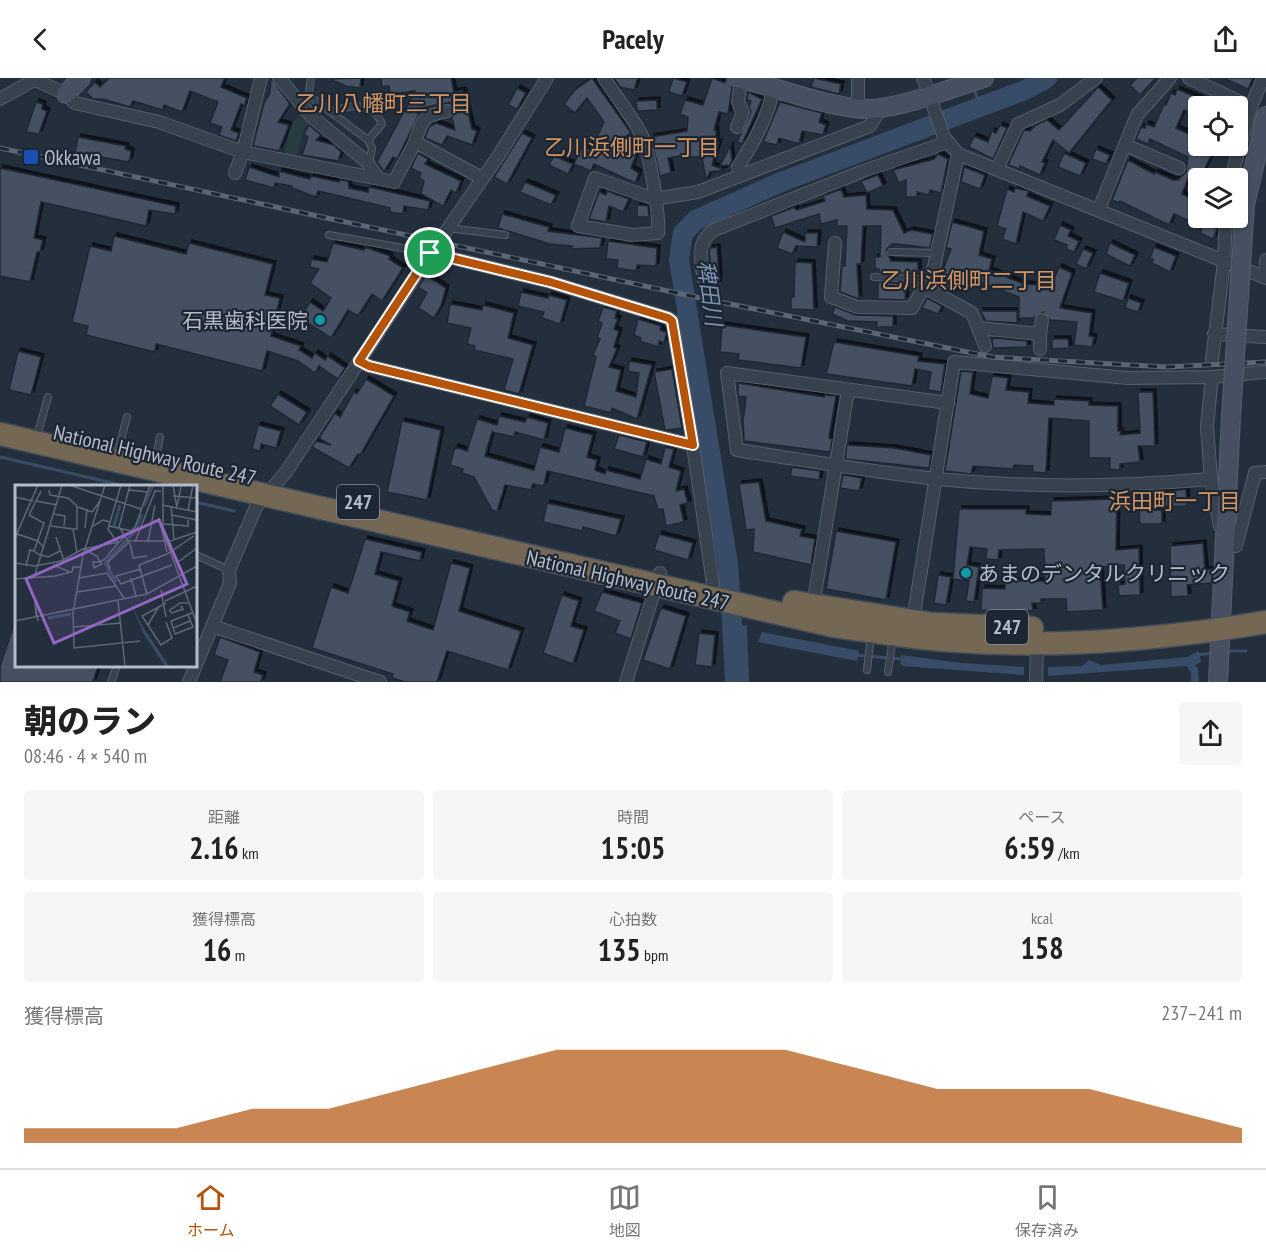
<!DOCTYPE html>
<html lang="ja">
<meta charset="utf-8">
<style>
:root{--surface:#fff;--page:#f6f6f6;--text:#222;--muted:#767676;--line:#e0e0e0;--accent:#b45309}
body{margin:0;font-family:"PT Sans Narrow","Noto Sans JP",sans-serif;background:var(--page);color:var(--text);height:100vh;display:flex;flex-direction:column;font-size:22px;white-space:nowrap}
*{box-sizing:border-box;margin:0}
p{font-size:20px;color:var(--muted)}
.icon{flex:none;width:33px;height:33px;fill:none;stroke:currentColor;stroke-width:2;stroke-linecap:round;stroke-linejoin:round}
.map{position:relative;height:604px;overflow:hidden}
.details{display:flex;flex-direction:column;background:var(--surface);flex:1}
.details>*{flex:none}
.tools{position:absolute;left:1188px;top:18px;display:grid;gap:12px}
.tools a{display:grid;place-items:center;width:60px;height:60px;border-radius:6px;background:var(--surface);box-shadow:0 2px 4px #0004;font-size:30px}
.pin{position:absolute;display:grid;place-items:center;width:51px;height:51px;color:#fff;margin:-26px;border:3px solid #fff;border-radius:50%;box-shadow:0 2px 6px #0007}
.round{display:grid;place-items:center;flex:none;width:63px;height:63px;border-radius:6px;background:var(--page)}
.head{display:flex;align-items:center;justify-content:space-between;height:102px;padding:0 24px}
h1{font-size:33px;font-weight:800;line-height:45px}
.metrics{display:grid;grid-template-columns:repeat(3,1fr);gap:9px;height:102px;padding:6px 24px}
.metrics div{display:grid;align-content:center;border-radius:6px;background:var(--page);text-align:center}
.metrics b{font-size:30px;font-weight:800}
.metrics small{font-size:16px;font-weight:400}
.metrics p{font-size:16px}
.chart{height:168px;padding:12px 24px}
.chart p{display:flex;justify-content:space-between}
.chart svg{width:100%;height:108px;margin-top:6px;fill:var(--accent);opacity:.7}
header{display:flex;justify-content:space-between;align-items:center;height:78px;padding:0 24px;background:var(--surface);font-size:27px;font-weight:800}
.dock{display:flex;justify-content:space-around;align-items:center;height:84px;border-top:2px solid var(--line);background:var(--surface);font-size:16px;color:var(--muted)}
.dock a{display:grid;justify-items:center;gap:3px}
.dock .current{color:var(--accent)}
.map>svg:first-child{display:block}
</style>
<header><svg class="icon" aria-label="back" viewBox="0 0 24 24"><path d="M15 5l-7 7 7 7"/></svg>Pacely<svg class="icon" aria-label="share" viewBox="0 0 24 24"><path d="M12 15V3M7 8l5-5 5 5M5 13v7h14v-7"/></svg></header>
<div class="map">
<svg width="1266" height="604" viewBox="0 0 1266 604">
<defs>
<filter id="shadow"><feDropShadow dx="3" dy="-3" stdDeviation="0" flood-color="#0009"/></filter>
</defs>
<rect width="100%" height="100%" fill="#242f3e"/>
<path fill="#263c3f" d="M303 34 312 43 303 52 297 81 284 79 290 47Z"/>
<g fill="#394c67">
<path d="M722 541 747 548 749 604H725Z"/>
<path d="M762 554 859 573 857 583 758 564Z"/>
<path d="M1199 573 1201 584 1195 587 1198 591 1199 604H1191V595L1187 588 1048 598V589L1082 588 1089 582 1101 587 1187 579Z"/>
<path d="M901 577 961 585 1024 589V597L903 588 900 585Z"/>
</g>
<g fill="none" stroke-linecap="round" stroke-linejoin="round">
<g stroke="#394c67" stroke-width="3">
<path d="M975 14 980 27"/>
<path d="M0 379 130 409"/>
<path d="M195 424 234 433"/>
<path d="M1226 573H1246"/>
<path d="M855 577 902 581"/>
<path d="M1196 577 1213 575"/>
</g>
<path stroke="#394c67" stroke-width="20" d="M736 604 728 486 679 182 683 155 696 142 781 104 1025 12 1047 0"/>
</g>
<g fill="#455162" stroke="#1f2835" stroke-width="1.5" filter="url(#shadow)">
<path d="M109 0H225L221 9 247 20 244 28 241 26 231 52 239 55 236 63 219 57 222 49 210 45 218 24 190 13 182 34 164 27 163 32 133 23 130 29 103 21H93L86 14 95 4 100 9Z"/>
<path d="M271 0 290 26 278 44 289 47 279 73 253 68 264 25 270 15Z"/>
<path d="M361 0 360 10 346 8 329 1Z"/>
<path d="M381 0H451L454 14 463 12 472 51 477 53 472 67 447 58 442 67 425 60 429 49 436 45 455 52 452 39 455 32 451 24 410 32 419 36 397 81 393 79 384 94 377 84 415 13 390 16 389 8 382 9Z"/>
<path d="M592 0 631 55 622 61 636 66 638 72 631 90 639 95 635 105 594 86 591 93 574 86 582 68 591 72 604 44 587 20 575 35 564 26 575 12Z"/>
<path d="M614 0H638L634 12 620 9Z"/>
<path d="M673 0 687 4 682 18 669 14Z"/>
<path d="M712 0 725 5 726 0 732 9 728 36 719 34 714 52H716V65L719 64 712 87 725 92 710 94 706 102 702 79H690V76L668 80 671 95 660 98 651 59 687 53 688 39 680 36 685 22 703 27Z"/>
<path d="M814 0 841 6 839 16 811 9Z"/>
<path d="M1137 0H1156L1140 17 1130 7Z"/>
<path d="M1223 0H1253L1248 11Z"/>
<path d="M1098 9 1112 22 1069 75 1053 62 1042 84 1045 85 1040 97 1020 88 1019 91 1008 87 1024 52 1030 53 1036 47 1047 42 1059 52Z"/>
<path d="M517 10 526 15 517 31 508 27Z"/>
<path d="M1177 11 1203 22 1198 28V38L1184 32 1176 50 1198 60V68H1216L1200 100 1190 96 1182 116 1198 124V147L1174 136 1169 147 1120 123 1119 125 1112 122 1128 82 1154 96 1155 94 1173 102H1178L1186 94 1188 79 1150 61 1148 66 1136 61 1141 49 1145 50 1146 46 1154 49 1164 26 1166 27 1171 15 1175 17Z"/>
<path d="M748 14 762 21 742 66 737 64 751 34 749 28 751 23 747 22Z"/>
<path d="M657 22V32L637 33 636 23Z"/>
<path d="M36 24 43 26 42 31 47 33 39 56 26 54Z"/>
<path d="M780 24 822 35 819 44 826 47 823 57 802 53 799 66 779 60 777 67 763 64Z"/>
<path d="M309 47 321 57 316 62 334 67 341 74 338 83 302 77 308 59 304 56Z"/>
<path d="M1000 47 1007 50 993 81 969 69 974 58 988 64 992 53 996 55Z"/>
<path d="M522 55 532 60 507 106 494 99Z"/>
<path d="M78 59 126 68 125 71 131 73 130 81 128 84 75 74Z"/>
<path d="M730 68 732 82 730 87 720 88Z"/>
<path d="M1096 71 1110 77 1106 86 1092 81Z"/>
<path d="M418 75 428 81 425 86 461 103 456 115 451 112 443 128 421 116 424 103 419 100 421 95 411 90Z"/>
<path d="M1064 75 1086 85 1080 98 1058 89Z"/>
<path d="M938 76 948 81 941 115 930 112 929 117 917 114V119H906V102L899 105 893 92 934 81Z"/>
<path d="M554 78 573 86 568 96 549 87Z"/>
<path d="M249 89 279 99V93L310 101 311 98 339 104 340 102 348 103 349 110 368 114 369 109 430 123 428 132 404 128 403 136 390 134V130L361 123 318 113 316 119 292 110V108L275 105 274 110 245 102Z"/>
<path d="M964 89 985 97 980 111 961 104Z"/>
<path d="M0 90 176 128 175 136 149 132 146 148 41 124 34 160 43 162 40 174H37L30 204 0 198Z"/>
<path d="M878 97 883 108 867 115 861 103Z"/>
<path d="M525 104 556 117 551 127 520 114Z"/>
<path d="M1015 110 1029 113 1027 118 1050 128 1043 143 1023 134 1016 166 1002 161 1006 151 997 148 1007 111 1014 114Z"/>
<path d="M841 111 844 119 866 117 867 131 893 132 904 155 911 152 933 156 930 170 897 166H892L886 172 891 183 918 184V196L879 194V191H875V179H880L881 148H863L861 186H857L859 221 840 214 842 188H845L847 148H837V142L821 146 819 136 775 150 771 138 795 129 796 132 825 123 823 118Z"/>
<path d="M607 113 629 121 623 134 609 128 606 144 589 141 599 114 606 117Z"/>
<path d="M637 127 648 128 649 139H637Z"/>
<path d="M502 136 549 149 548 153 602 160 600 170 572 171V168L550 166 498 150Z"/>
<path d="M952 144 984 153 979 177 992 181 989 192 1024 206 1051 208 1059 189 1072 195 1060 230 1092 235 1089 258 1094 259 1092 269 1074 267 1077 244 1050 242 1043 234 1034 240H1019V219L979 204 978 209 959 203 955 216 943 210 944 189 951 171 946 170Z"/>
<path d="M1204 145 1217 151 1213 161 1200 155Z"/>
<path d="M1060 147 1071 152 1068 158 1079 163 1074 174 1066 171 1067 167 1054 162Z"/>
<path d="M783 154 805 164V155H818L817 169 796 168 792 176 777 170Z"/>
<path d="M114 158 186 176 189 165 273 186 265 217 280 220 271 258 301 268 299 272 312 280 315 275 325 282 328 278 345 290 338 301 319 288 315 295 298 283 267 273 262 293 156 266 155 274 86 257 88 248 72 244 90 168 111 173Z"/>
<path d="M608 163 657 170 656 188 637 187 636 193 617 190 618 182 606 181Z"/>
<path d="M333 165 364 172 365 169 390 178 389 181 403 190 382 223 372 216 358 238 348 232 331 260 300 240 310 224 323 233 331 220 310 205 319 191 310 189 311 181 327 184Z"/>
<path d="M1110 165 1135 177 1130 188 1106 176Z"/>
<path d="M717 169 719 199 718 206H713L709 173 710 170Z"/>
<path d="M1154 169 1176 178 1170 194 1152 185 1153 181 1150 180Z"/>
<path d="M1083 171 1093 175 1086 191 1076 186Z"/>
<path d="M795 184 812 185 814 232 791 231V219H794Z"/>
<path d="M1100 195 1129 205 1123 223 1094 214Z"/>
<path d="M426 197 446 210 441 228 434 240 418 230 427 215 418 209Z"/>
<path d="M878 204 906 206 905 222 878 221Z"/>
<path d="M521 214 548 220 549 217 567 222 560 246 542 240 544 234 518 228Z"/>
<path d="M927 220 942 228 938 236 922 230Z"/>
<path d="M1128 220 1141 225 1138 234 1125 230Z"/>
<path d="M450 226 482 232 483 227 514 235 508 260 533 267 519 316 504 312 513 281 474 272 475 268 467 266 471 250 447 245Z"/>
<path d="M603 229 617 233 615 240 618 241 614 251 619 253 614 269 617 271 609 289 621 292 616 313 636 319 639 295 628 293 629 283 652 287 637 341 612 330 611 334H607L584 328 596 279 593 277 600 261 597 260 602 245 598 243Z"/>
<path d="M835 229 856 237 893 238V249H876L877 244 848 243 832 236Z"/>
<path d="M980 233H1017V245L986 243Z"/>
<path d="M638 241 661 248 660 252 666 254V257L664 265 659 263 658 269 640 263 641 260 634 257Z"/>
<path d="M722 247 806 259 801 290 738 282 739 276 720 274Z"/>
<path d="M995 260 1027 263V269L993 270 992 262Z"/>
<path d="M1052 261H1068L1069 270 1052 271Z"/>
<path d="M834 264 919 278 918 283 945 286 941 314 928 312 931 294 915 291 912 308 826 296Z"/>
<path d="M18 273 41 279 31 317 9 312Z"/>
<path d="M672 291 682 350 667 352H665L654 294Z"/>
<path d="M961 293 973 294 970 316 988 320 992 298 1008 300 1006 312 1029 314 1028 325 1054 327V321L1089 323V327L1118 328V353H1121L1120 357 1140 355 1138 314H1153L1155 368H1138L1140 384 1120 386V392L1110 391V380H1089V343L1049 340 1046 395 1032 394 1033 388 1014 387 1013 391 973 388 971 396 945 393Z"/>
<path d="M366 301 394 318 360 377 358 376 349 390 312 369 316 363 331 367 319 360 335 335 340 339 354 314 357 316Z"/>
<path d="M738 305 824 319 825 317 836 318 829 360 832 361 830 374 744 363 743 343 746 319 738 318Z"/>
<path d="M278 316 307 334 299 347 270 328Z"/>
<path d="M499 338 525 344 527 339 548 345 544 362 515 354 514 359 492 354 485 378 534 392 540 369 559 374 565 350 593 357 587 379 597 382 595 392 605 396 606 392 640 401 646 381 661 386 665 369 674 371 669 389 681 393 676 413 684 411 688 425 680 427 684 444 666 448 663 431 658 432 654 418 547 393 544 408 533 406 531 412 505 407 497 434 492 432 474 399 462 395 463 391 450 387 455 369 467 373 477 341 497 347Z"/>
<path d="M402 343 441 352 427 422 387 414Z"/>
<path d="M258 347 281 353 276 370 261 366 260 373 252 371Z"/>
<path d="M619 357 647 364 643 379 614 371Z"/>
<path d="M847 367 894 370 931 377 929 390 845 381Z"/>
<path d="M792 389 820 393 819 402 790 398Z"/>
<path d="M843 397 862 400 859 413 840 410Z"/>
<path d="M759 404 766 443 802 451 800 458 815 461 811 487 753 474 754 451 746 452 739 406Z"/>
<path d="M1186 411 1187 428 1159 429 1158 415Z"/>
<path d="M1117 421 1116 472 1139 470 1140 517 1119 518 1118 507 1125 506 1124 487 1100 489 1103 532 1067 534 1066 521H1041V525H1032L1033 533 981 532 982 510 1005 511V503H1045L1044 471 999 472 998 482 986 481 987 471 970 469 967 487 979 489 974 524 966 523 969 503 953 501 959 431H1026V436L1051 437V423Z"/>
<path d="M547 425 621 441 616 458 583 449 582 453 543 444Z"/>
<path d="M1139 432H1162V446H1140Z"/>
<path d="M836 453 896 464 886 522 826 511Z"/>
<path d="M659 456 693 465 688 482 654 472Z"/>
<path d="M365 461 422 474 420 483 381 474 375 496 399 503 392 528 410 534 407 543 433 552 451 485 470 490 459 533 521 553 508 592 447 573 437 604H405L392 600 393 596 312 570 331 509 348 515Z"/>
<path d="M1203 465 1205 492 1212 491V505L1187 507 1188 518 1171 519 1170 468Z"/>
<path d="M938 497 951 499 946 527 934 525Z"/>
<path d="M602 514 642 525 631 561 615 555 620 543 594 533Z"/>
<path d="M562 517 579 523 571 548 584 552 573 586 543 575Z"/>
<path d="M661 530 686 538 670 591 643 582Z"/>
<path d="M15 544 16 588H98L93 604H0V588Z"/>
<path d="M699 555 715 557 712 589 695 587Z"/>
<path d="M220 559 260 574 254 594 263 597 261 604H220L228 582 214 577Z"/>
</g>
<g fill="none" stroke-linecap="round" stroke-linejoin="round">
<defs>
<g id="lane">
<path d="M311 0 309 14 311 19 368 62 372 70 369 86"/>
<path d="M330 34C350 27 372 22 382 46L368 62"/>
<path d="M448 150 505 157"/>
<path d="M329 157 431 175"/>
<path d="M891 174 936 175"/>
<path d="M874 199 921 201 929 199"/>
<path d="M39 351 48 319"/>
<path d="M119 369 127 339"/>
<path d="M156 378 160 359"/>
<path d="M195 481 196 477 229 492"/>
<path d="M867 592 871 557"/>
<path d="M888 594 893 559"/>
<path d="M111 604 117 588"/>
</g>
<g id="street">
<path d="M31 0 66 16 75 25 159 44 243 74 394 104 415 64 482 100"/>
<path d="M279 0 312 39 366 83 379 101"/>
<path d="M604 0C616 19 632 38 642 58 649 71 660 139 658 155L632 157 578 148 595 100 654 121 698 114 870 48 876 38 874 30"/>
<path d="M923 0 944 59 958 76 1266 200"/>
<path d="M1189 0 1251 29"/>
<path d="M0 21 34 2"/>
<path d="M858 30V0"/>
<path d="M737 49 743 34 738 24 741 1"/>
<path d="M415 64C423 40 422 39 447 33"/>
<path d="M1125 67 1179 90"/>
<path d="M958 76 934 189 924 209 972 235 978 250 1040 256 1042 242"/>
<path d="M738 89C753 65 770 37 773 9"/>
<path d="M997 91 1018 46 1060 27 1096 0"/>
<path d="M235 95 243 74 261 0"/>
<path d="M1231 100 1251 29 1263 0"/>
<path d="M1099 131 1137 37 1170 0"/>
<path d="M835 165 831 219 857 229 912 230 924 209"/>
<path d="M431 175 550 204 668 240 672 242 693 367"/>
<path d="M1265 199 1266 182"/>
<path d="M706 211C702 189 693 166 714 152L866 92 948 64"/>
<path d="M978 250 985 268"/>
<path d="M1214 256 1266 259"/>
<path d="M1040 271V256"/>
<path d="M1212 282 1224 184 1226 140"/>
<path d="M359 283 369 288 693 367 713 506"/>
<path d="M1212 299 1207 348 1211 401 1220 448"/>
<path d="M948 325 727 295 737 372C804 382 870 394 937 401 1028 410 1120 409 1211 401"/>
<path d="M1236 468 1255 395 1266 394"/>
<path d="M813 528 848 312"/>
<path d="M913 543 954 284 1128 300 1212 299 1266 294"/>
<path d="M212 548 380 604"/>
<path d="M189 604 230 505 229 492 256 429 286 394 431 175 499 77 547 0"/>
<path d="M626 604 660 495"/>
<path d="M1036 604 1037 565"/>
</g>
<g id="secondary">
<path d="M737 0C776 9 829 30 867 31 899 31 952 10 984 0"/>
<path d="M66 16 81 0"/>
<path d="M1245 127 1266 38"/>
<path d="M1218 604 1231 338"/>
</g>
<g id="highway">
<path d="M0 356 834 548C871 553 907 559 943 562 1051 571 1159 562 1266 544"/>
<path d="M794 524 933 546 1032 550"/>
</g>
</defs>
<use href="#lane" stroke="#565f6c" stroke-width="8"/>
<use href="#street" stroke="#565f6c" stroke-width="14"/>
<use href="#secondary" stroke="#565f6c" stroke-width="20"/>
<use href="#highway" stroke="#434c59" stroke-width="25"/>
<use href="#lane" stroke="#38414e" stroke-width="6"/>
<use href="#street" stroke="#38414e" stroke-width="12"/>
<use href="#secondary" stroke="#465061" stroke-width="18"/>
<use href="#highway" stroke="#746855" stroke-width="22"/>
<defs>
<path id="rail" d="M0 70 710 222 992 279 1166 289 1266 284"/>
</defs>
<use href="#rail" stroke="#5a6575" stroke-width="5"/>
<use href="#rail" stroke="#1d2633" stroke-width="3" stroke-dasharray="9" stroke-linecap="butt"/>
<defs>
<path id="secondary-bridge" d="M1231 338 1245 127"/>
</defs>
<use href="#secondary-bridge" stroke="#565f6c" stroke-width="20" stroke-linecap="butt"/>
<use href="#secondary-bridge" stroke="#465061" stroke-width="18"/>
</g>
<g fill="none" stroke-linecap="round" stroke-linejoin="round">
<defs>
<path id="route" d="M430 175 550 204 668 240 672 243 693 367 369 288 359 283Z"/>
</defs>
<use href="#route" stroke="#fff" stroke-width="12"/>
<use href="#route" stroke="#b45309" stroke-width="8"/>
</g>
<rect fill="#1a4fb4" stroke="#1d2633" stroke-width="2" x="23" y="71" width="16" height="16" rx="3"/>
<g fill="#0f9aa8" stroke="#1d2633" stroke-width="2">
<circle cx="320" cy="242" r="6"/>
<circle cx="966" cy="495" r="6"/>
</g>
<g text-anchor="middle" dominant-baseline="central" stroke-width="4.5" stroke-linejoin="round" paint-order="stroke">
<g fill="#1d2633" stroke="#878f9c" stroke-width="1.5">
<rect x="337" y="407" width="42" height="34" rx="4.5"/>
<rect x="986" y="532" width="42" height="34" rx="4.5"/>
</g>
<g font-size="20" font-weight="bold" fill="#b4bcc9">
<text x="358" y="424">247</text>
<text x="1007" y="549">247</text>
</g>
<g font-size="21" fill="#b4bcc9" stroke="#1d2633" text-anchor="start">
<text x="44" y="79">Okkawa</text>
<text x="308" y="242" text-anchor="end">石黒歯科医院</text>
<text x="978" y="495">あまのデンタルクリニック</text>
</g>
<g font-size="21" fill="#b4bcc9" stroke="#1d2633">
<text transform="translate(155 377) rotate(13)">National Highway Route 247</text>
<text transform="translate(628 502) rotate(13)">National Highway Route 247</text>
</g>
<g font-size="22" fill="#d59563" stroke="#1d2633">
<text x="384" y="25">乙川八幡町三丁目</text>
<text x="632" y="69">乙川浜側町一丁目</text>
<text x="969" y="202">乙川浜側町二丁目</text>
<text x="1175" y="423">浜田町一丁目</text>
</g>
<g font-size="22" font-style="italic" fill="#7c92b1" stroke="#1d2633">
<text transform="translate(710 215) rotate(82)">稗田川</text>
</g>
</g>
<g transform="translate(15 407)">
<rect width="182" height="182" fill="#242f3e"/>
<path d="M115 117 128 142 154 181H150L129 149Z" fill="#394c67"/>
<path fill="none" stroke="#394c67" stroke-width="3" d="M129 21 138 0M99 41 105 20M101 97 90 78 121 45 127 29M33 133 56 129"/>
<path fill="none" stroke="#5e6776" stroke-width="1.5" d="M54 0 126 24M90 0 68 70 58 128 59 163 125 156M115 0 104 42 113 56H155L182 47M148 0V47L182 139M158 0 162 23M34 5 35 10 53 13 62 21V44H58M114 5 133 7M158 11 182 13M0 12 18 16M21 16 42 20M147 20 182 27M156 21 159 55M162 21 166 2M63 22 77 27 85 16M173 26 178 0M39 29 50 31 49 41M14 30 29 38 19 66 26 71M14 30 26 6M157 30 182 35M144 33 152 67M149 39 173 41V35M36 41 58 44 62 68M78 41 88 35 95 37M94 41 117 46M70 43 72 24M2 49 23 56 29 63M41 52 49 76M0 53 23 0M102 57 93 44 106 0M120 57 140 6H146M133 57 140 20M115 58 118 73 132 71M70 64 81 71H82L85 77 87 79 79 83 78 77H85L90 74 104 57M26 70 33 72 45 66M163 77 182 63M0 78 20 81 46 76 68 64 104 57 120 42 135 0M38 80 55 87M11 81 15 65 19 66M95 84 93 77 114 57M126 84 101 91 106 99 157 80M19 93 47 0M64 93 92 88 101 101M116 93 121 111M0 94 40 91 57 87 58 82H66M146 105 151 132M62 107 101 101 109 113M132 109 124 80 152 69 179 51M103 116 110 181M150 116 182 101M151 118 127 131 146 160 157 153 151 137M154 125 157 128 168 124 166 121M155 125 165 118H173M173 130 178 142 160 149 156 136 177 128M21 131 20 117 23 136M0 136 132 109 182 81M133 140 144 121M59 142 106 138M158 143 175 136"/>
<path fill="#9266c3" fill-opacity="0.15" stroke="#9266c3" stroke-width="3" d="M144 35 172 99 39 158 11 94Z"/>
<rect width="182" height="182" fill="none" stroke="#b4bcc9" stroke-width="3"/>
</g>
</svg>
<div class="tools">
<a><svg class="icon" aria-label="locate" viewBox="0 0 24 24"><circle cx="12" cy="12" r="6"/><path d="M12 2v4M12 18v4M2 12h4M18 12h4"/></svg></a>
<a><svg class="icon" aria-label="layers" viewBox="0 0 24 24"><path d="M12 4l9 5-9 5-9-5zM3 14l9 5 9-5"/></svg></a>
</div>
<div class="pin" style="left:430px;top:175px;background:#1e9e55"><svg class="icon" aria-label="arrive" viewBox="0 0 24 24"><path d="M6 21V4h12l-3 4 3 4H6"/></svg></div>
</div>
<section class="details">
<div class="head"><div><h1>朝のラン</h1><p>08:46 · 4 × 540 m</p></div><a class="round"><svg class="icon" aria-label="share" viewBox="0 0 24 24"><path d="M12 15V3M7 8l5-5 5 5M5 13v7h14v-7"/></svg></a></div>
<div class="metrics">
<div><p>距離</p><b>2.16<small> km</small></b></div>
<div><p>時間</p><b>15:05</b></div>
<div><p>ペース</p><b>6:59<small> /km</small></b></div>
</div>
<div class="metrics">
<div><p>獲得標高</p><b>16<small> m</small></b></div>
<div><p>心拍数</p><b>135<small> bpm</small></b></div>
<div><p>kcal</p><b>158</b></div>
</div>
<div class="chart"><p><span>獲得標高</span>237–241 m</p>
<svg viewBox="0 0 160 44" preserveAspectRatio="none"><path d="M0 44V38L10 38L20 38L30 30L40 30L50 22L60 14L70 6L80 6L90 6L100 6L110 14L120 22L130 22L140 22L150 30L160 38V44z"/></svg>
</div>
</section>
<nav class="dock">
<a class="current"><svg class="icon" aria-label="home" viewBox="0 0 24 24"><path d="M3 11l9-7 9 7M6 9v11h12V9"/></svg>ホーム</a>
<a><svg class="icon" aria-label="map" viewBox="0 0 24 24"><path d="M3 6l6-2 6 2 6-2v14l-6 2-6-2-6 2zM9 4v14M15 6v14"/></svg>地図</a>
<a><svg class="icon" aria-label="saved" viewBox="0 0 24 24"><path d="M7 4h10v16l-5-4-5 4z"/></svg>保存済み</a>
</nav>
